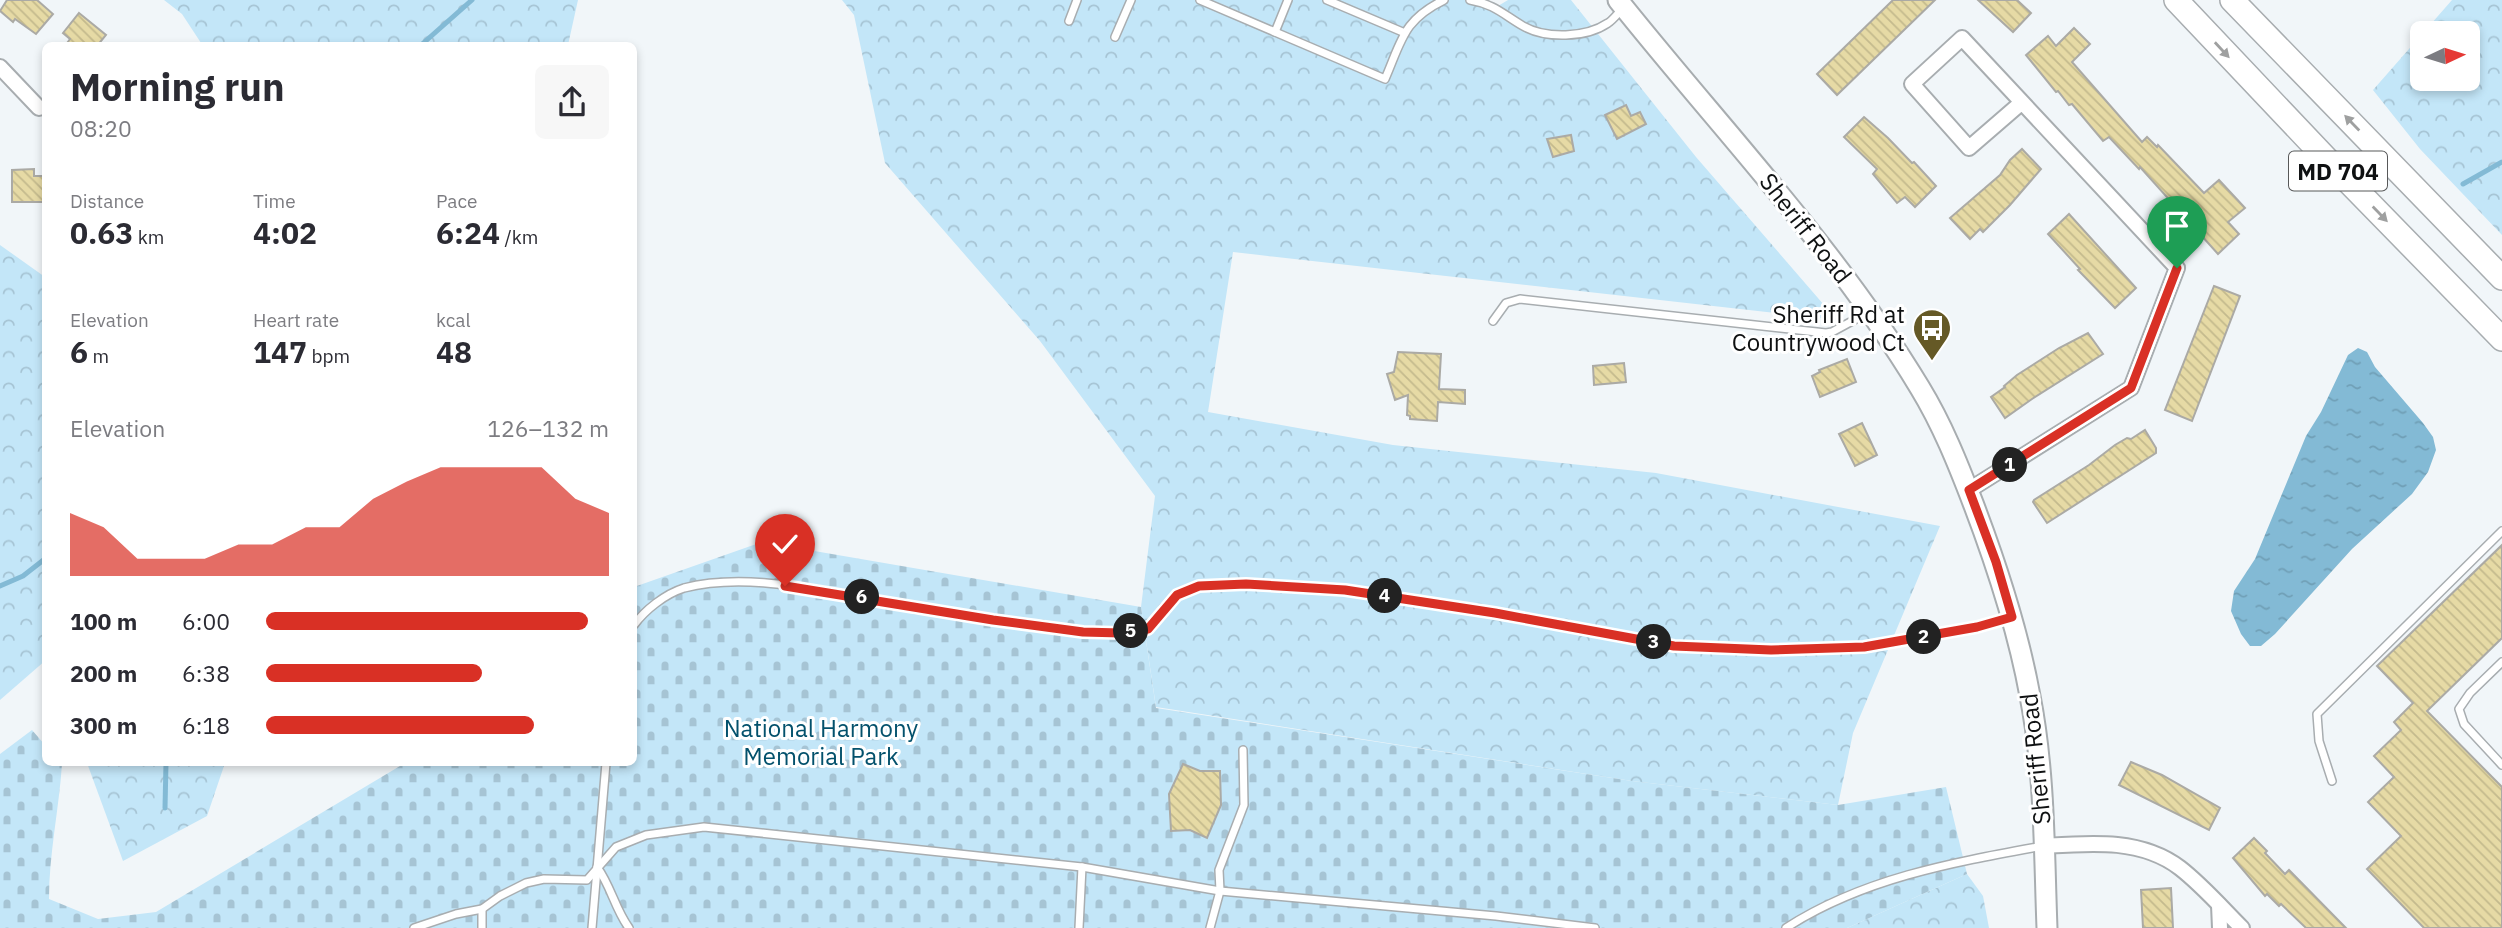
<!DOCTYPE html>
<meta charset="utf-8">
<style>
:root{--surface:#fff;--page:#f7f7f7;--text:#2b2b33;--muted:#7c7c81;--accent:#d93025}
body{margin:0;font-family:"IBM Plex Sans",sans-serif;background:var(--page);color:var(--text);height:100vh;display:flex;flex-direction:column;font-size:26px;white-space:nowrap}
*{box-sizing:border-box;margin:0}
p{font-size:23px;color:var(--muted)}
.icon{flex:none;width:38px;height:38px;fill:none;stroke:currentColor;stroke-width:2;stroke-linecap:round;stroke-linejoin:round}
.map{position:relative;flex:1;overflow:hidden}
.drawer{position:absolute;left:42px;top:42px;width:595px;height:724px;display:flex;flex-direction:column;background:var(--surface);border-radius:10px;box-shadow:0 4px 10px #0003}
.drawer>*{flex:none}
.needle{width:46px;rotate:86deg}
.tools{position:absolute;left:2410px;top:21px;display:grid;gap:14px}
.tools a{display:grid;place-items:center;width:70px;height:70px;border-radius:10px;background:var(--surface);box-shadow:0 4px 10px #0003;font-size:35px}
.pin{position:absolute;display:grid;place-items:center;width:60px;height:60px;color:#fff;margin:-72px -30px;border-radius:50% 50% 50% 0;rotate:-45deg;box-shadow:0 0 7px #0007}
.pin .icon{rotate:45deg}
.km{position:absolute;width:35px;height:35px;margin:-18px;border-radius:50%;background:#222;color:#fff;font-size:19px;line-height:35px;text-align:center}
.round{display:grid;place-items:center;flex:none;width:74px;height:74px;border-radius:10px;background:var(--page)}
.headline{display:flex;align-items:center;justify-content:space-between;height:119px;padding:0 28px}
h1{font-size:38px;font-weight:800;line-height:52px}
.figures{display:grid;grid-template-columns:repeat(3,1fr);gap:10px;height:119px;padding:7px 28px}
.figures div{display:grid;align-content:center}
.figures b{font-size:30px;font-weight:800}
.figures small{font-size:19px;font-weight:400}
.figures p{font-size:19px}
.chart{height:196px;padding:14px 28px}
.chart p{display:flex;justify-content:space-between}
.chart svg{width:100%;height:126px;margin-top:7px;fill:var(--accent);opacity:.7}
ul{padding:0 28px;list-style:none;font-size:23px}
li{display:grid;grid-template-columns:112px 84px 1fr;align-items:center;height:52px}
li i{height:18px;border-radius:9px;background:var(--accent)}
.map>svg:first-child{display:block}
</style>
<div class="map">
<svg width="2502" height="928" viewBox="0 0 2502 928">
<defs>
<pattern id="forest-crowns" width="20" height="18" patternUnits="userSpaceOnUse" patternTransform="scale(1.75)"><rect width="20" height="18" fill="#c3e6f8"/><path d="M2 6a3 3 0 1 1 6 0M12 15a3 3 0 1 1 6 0" fill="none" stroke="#a6c4d4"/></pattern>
<pattern id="cemetery-stones" width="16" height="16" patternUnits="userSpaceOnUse" patternTransform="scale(1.75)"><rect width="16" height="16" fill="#c3e6f8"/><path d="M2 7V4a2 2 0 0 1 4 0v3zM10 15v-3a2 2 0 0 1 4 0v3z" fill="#a6c4d4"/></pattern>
<pattern id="water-ripples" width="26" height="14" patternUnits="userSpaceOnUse" patternTransform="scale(1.75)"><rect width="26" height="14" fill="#83bad5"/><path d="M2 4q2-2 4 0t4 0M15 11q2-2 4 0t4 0" fill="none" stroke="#709fb6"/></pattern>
<pattern id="building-back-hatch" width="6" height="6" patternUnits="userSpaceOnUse" patternTransform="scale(1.75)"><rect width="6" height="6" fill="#e6daa5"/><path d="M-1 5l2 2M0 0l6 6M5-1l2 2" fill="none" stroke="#c4ba8d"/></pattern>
</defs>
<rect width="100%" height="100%" fill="#f1f6f9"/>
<g fill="url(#forest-crowns)" fill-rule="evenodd">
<path d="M164 0H578L568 45 203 46 182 14Z"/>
<path d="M842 0H1484L1498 6 1508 0H1571L1696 157 1837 320 1233 252 1208 412 1393 445 1656 473 1940 526 1853 733 1838 805 1632 781 1156 707 1141 607 1155 496 1040 341 885 163 854 15Z"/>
<path d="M2452 0H2502V235L2420 149 2373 90ZM2422 33H2468V79H2422Z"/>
<path d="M0 245 45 277 46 660 0 700Z"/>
<path d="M87 763H225L207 816 123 861Z"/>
<path d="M1967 874 1983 896 1989 928H1847Z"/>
</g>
<path fill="url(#cemetery-stones)" d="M762 542 1141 607 1156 708 1632 781 1838 805 1946 787 1967 874 1847 928H0V754L32 730 45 745 46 763 62 764C59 809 49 854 49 899L98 919 156 912 405 763H634V587Z"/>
<path fill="url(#water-ripples)" d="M2358 348 2367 352 2375 367 2423 423 2433 437 2436 450 2428 472 2412 494 2352 549 2275 634 2261 646H2250L2241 634 2231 611 2234 591 2255 559 2306 436 2321 412 2348 355Z"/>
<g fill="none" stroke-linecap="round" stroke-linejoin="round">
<g stroke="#83bad5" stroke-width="5">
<path d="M420 46 472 0"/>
<path d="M2463 184 2502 162"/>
<path d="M0 586 23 576 46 558"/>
<path d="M165 808 166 763"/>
</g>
</g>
<g fill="url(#building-back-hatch)" stroke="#abaaa5" stroke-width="2">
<path d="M7 0H37L53 14 36 34 15 19 13 22 0 11Z"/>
<path d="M1893 0H1935L1837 95 1817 74Z"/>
<path d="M1978 0H2017L2031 13 2013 32Z"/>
<path d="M79 13 106 35 97 46H65L70 39 63 33Z"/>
<path d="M2074 28 2090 44 2072 62 2142 142 2147 137 2157 147 2158 145 2204 193 2219 180 2245 208 2228 222 2239 234 2218 254 2140 167 2139 169 2109 137 2103 141 2072 104 2069 105 2058 91 2056 92 2026 55 2048 36 2056 46Z"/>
<path d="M1626 105 1631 116 1640 112 1646 124 1617 139 1605 115Z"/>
<path d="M1864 117 1888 138 1912 163 1914 162 1936 186 1915 207 1905 197 1897 203 1873 174 1877 169 1844 137Z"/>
<path d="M1571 135 1574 151 1553 157 1547 139Z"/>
<path d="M2022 149 2041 169 2010 205 1983 232 1980 229 1970 239 1950 218 2000 175 2010 160Z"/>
<path d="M34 169V176H46V202H12V170Z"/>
<path d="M2069 214 2136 288 2115 308 2078 270 2080 269 2048 234Z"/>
<path d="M2214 286 2240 296 2192 421 2165 410Z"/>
<path d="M2088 333 2103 354 2032 399 2005 418 1991 397 2005 387 2004 386 2017 375 2059 348Z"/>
<path d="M1398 352 1441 354 1439 389 1465 390V404L1438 402 1437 421 1410 419V416L1407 415 1408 395 1395 400 1387 374 1394 372Z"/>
<path d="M1847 359 1856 382 1820 397 1812 376 1820 372 1819 370Z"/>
<path d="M1624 363 1626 382 1594 385 1593 366Z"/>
<path d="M1862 423 1877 455 1855 466 1839 434Z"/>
<path d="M2145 430 2156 448V453L2047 523 2033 502 2034 500 2089 465 2115 445 2127 438 2131 439Z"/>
<path d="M2502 545V638L2427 711 2502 787V928H2424L2367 869 2401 836 2368 802 2394 777 2374 756 2401 730 2394 722 2413 703 2377 666Z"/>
<path d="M2131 762 2162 775 2220 808 2209 830 2119 785Z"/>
<path d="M1183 764 1200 771H1220L1221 805 1207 838 1190 830 1171 831 1169 794Z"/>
<path d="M2254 838 2267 851 2265 853 2285 874 2289 870 2346 928H2306L2281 904 2279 906 2267 894 2265 896 2233 858Z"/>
<path d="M2171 888 2173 928H2143L2141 890Z"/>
</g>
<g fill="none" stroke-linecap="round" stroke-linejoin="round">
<defs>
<g id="lane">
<path d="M1200 0 1385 79C1402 40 1403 20 1444 0"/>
<path d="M1327 0 1405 33"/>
<path d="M1470 0C1494 4 1504 15 1523 26 1546 39 1586 38 1608 23 1613 20 1618 13 1623 8"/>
<path d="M1069 21 1077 0"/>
<path d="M1275 32 1288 0"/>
<path d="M1115 37 1131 0"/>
<path d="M1493 321 1506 303 1520 299 1826 333 1832 332 1867 313"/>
<path d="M634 625C645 610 665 594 684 588 734 575 793 585 843 594 902 604 962 616 1021 624 1064 630 1105 635 1148 629L1177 595 1199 586 1246 584 1345 590 1495 613 1674 645 1771 650 1864 647 1977 627 2011 617"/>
<path d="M2502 662 2470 693 2459 709 2464 724 2502 765"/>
<path d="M2332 781 2319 741 2317 714 2502 531"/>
<path d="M597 867C611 886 615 909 629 928"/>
<path d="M414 928 456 914 482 909 500 896 526 883 544 879 587 880 616 847 646 835 704 827 1082 867 1220 891 1496 916 1595 928"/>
<path d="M482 928V909"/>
<path d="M592 928 606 763"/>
<path d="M1079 928 1082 867"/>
<path d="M1210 928 1220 891 1219 870 1244 805 1243 750"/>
<path d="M1786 928C1863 878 1955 862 2043 846"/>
</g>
<g id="street">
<path d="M0 67 39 108"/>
<path d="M1969 490 2131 388 2177 268 1962 38 1912 84 1969 148 2021 103"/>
<path d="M2044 846C2089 843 2141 838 2180 868 2202 885 2222 908 2242 928"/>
<path d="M2219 905 2220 928"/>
</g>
<path id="secondary" d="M1618 0C1720 128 1835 247 1920 388 1942 424 1958 464 1973 503 1997 566 2018 630 2030 696 2045 772 2044 851 2047 928"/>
<g id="primary">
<path d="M2176 0 2336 169 2502 339"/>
<path d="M2232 0 2502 278"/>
</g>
</defs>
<use href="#lane" stroke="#a8adb0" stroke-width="10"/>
<use href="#street" stroke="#a8adb0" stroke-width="18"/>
<use href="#secondary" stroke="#a8adb0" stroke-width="23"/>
<use href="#primary" stroke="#a8adb0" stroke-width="26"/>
<use href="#lane" stroke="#fff" stroke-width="7"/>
<use href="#street" stroke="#fff" stroke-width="14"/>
<use href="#secondary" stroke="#fff" stroke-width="19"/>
<use href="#primary" stroke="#fff" stroke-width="23"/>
</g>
<defs><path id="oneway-solid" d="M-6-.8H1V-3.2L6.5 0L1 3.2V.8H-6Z" transform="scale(1.75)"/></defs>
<g fill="#9fa0a0">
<use href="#oneway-solid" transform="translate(2222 50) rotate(47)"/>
<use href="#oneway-solid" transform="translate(2352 123) rotate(-134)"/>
<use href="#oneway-solid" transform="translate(2380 214) rotate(46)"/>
</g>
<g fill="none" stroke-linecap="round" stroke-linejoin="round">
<defs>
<path id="route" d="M785 586 993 620 1083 632 1121 633 1148 629 1177 595 1199 586 1246 584 1345 590 1495 613 1674 646 1771 650 1864 647 1977 627 2012 617 1996 562 1969 490 2131 388 2177 268"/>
</defs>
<use href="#route" stroke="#fff" stroke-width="14"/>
<use href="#route" stroke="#d93025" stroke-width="9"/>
</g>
<defs>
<symbol id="bus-pin" viewBox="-11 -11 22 30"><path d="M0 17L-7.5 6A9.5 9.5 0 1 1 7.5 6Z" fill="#655926" stroke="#fff"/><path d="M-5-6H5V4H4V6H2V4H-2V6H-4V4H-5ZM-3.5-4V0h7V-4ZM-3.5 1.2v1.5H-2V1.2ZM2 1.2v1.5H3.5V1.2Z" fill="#fff"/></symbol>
</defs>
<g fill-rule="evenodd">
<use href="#bus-pin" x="1910" y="306" width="44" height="60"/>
</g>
<g text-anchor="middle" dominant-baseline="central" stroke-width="6" stroke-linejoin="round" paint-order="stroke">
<rect fill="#fff" stroke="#575859" stroke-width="2" x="2289" y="151.5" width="98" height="39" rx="5"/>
<g font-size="23" font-weight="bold" fill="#0f1112">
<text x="2338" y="171">MD 704</text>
</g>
<g font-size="24" fill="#0f1112" stroke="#fff">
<text transform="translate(1806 228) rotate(52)">Sheriff Road</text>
<text transform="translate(2035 759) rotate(-96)">Sheriff Road</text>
</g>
<g font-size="24" fill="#0f1112" stroke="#fff" text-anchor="end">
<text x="1905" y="314">Sheriff Rd at<tspan x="1905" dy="28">Countrywood Ct</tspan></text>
</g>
<g font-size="24" fill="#03516c" stroke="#fff">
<text x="821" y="728">National Harmony<tspan x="821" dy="28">Memorial Park</tspan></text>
</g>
</g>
</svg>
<div class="tools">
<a><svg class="needle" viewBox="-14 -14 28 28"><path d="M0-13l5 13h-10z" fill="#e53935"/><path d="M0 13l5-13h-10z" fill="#7c7c81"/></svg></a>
</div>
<div class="pin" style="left:2177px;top:268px;background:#1e9e55"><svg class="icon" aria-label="arrive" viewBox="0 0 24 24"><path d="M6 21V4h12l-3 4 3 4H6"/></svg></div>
<div class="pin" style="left:785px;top:586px;background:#d93025"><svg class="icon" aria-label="check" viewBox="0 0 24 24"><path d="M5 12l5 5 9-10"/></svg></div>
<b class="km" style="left:2010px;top:465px">1</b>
<b class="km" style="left:1924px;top:637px">2</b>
<b class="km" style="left:1654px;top:642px">3</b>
<b class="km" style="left:1385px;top:596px">4</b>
<b class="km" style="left:1131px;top:631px">5</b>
<b class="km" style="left:862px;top:597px">6</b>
<section class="drawer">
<div class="headline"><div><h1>Morning run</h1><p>08:20</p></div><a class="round"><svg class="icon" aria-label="share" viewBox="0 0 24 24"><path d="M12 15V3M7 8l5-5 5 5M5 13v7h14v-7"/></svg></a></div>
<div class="figures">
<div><p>Distance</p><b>0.63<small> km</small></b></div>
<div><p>Time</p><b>4:02</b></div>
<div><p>Pace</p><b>6:24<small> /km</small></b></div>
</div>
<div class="figures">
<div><p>Elevation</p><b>6<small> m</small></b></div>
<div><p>Heart rate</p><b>147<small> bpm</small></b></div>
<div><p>kcal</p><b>48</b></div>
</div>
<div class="chart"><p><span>Elevation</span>126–132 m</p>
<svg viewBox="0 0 160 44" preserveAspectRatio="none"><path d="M0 44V22L10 27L20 38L30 38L40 38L50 33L60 33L70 27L80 27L90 17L100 11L110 6L120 6L130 6L140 6L150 17L160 22V44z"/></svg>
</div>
<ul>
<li><b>100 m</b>6:00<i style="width:94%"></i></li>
<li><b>200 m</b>6:38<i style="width:63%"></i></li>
<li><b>300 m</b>6:18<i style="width:78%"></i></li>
</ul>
</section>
</div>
